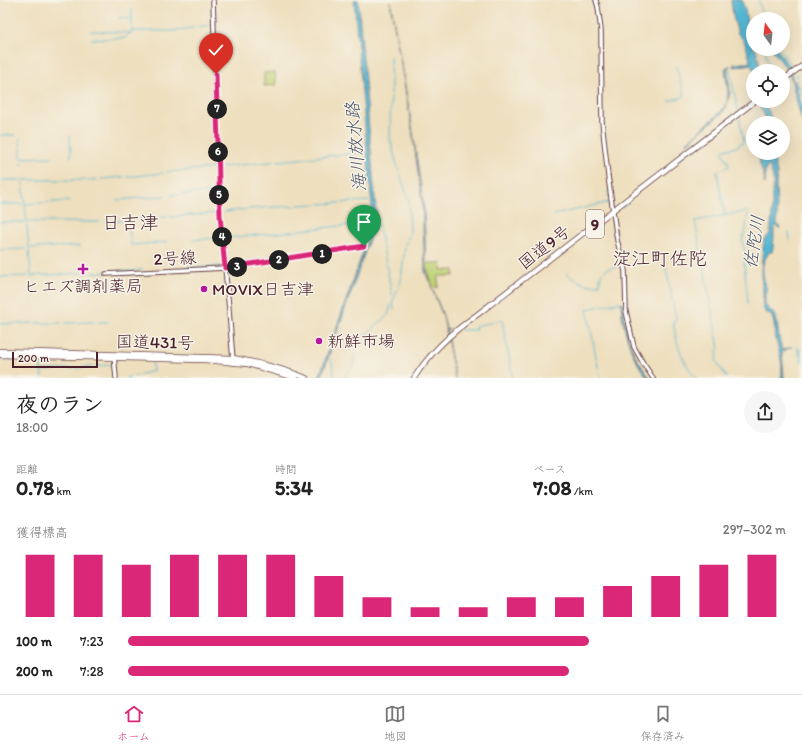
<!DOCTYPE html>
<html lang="ja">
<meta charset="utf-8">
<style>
:root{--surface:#fff;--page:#f6f6f6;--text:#222;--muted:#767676;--line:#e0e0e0;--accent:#db2777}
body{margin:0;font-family:Itim,"Klee One",sans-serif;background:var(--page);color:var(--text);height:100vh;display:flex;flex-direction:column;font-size:15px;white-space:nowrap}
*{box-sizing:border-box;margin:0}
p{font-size:13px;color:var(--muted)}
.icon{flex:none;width:22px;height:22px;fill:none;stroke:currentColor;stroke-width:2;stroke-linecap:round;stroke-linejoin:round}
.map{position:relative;height:378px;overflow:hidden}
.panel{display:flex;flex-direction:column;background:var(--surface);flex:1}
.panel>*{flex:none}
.needle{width:26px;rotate:345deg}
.fabs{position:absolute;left:746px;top:12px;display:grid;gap:8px}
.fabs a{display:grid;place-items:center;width:44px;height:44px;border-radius:50%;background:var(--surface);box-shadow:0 4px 16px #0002;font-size:20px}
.scale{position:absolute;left:12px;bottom:10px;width:86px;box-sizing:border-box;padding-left:4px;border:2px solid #4a1f2b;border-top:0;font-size:11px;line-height:14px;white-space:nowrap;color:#4a1f2b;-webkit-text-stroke:3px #f7f3e8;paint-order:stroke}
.pin{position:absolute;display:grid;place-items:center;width:34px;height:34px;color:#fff;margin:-41px -17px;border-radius:50% 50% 50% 0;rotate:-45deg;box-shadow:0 0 4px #0007}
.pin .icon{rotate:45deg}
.km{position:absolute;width:20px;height:20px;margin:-10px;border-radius:50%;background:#222;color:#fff;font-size:11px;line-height:20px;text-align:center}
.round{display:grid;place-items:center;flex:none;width:42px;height:42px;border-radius:21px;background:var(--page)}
.headline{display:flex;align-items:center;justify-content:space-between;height:68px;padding:0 16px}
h1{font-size:22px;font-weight:700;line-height:30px}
.metrics{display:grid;grid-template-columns:repeat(3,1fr);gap:6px;height:68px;padding:4px 16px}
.metrics div{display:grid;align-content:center}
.metrics b{font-size:20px;font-weight:700}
.metrics small{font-size:11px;font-weight:400}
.metrics p{font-size:11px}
.chart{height:112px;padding:8px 16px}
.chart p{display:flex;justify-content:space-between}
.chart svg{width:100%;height:72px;margin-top:4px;stroke:var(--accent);stroke-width:6}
ul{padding:0 16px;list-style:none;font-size:13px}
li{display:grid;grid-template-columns:64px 48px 1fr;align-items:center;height:30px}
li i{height:10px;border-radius:5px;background:var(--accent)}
.dock{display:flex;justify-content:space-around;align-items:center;height:56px;border-top:1px solid var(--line);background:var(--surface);font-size:11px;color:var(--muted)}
.dock a{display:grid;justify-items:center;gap:2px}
.dock .current{color:var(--accent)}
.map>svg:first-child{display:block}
</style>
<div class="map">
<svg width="802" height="378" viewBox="0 0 802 378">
<rect width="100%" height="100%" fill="#f7f3e8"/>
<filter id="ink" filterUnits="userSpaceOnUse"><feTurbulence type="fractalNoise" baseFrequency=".025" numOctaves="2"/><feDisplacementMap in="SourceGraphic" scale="8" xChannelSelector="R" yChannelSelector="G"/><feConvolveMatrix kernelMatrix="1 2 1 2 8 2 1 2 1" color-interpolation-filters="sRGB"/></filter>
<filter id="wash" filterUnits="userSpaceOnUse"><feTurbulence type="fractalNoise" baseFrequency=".012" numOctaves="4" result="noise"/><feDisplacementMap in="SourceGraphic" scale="16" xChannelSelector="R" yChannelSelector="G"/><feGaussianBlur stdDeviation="0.9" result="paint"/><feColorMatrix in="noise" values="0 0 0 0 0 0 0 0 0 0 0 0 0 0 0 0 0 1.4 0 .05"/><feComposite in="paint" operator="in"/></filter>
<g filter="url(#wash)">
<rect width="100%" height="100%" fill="#eedfbe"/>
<g fill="#c0d376" stroke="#857950">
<path d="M275 72 276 85 264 86V73Z"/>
<path d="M428 263H441V270H454V276H438V288L433 286 430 278 427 266Z"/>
</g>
<g fill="#53b6d2" stroke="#4e6a7e">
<path d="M354 0H358L376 210 377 211V212H376V221L377 222 375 223 321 378H319L371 229 373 218Z"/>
<path d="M390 0 412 127 424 208 426 269C430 290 443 308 446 329L450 330H446L455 378 443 316 425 271 422 202 412 128Z"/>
<path d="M731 0H742L745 10 748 28 750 35 753 34V39L751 41 753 43V49H756L761 71H754L751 64 734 67 733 65 742 63H749L750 59C746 50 747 41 738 34L733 16Z"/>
<path d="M772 49H777L790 68 793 81H795L802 106V121L792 82 788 71Z"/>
<path d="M728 66H730V67H728L727 69 730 92 726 108 722 113 686 144H685L689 140 722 111C732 98 727 84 725 70Z"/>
<path d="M757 101H763L769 112 772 123H766L764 114Z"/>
<path d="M759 153H774L775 167 777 173 776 185 777 210V224L780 228H778L775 226 774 227C774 236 774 244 772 252H769C767 256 764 260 763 264 762 272 765 283 767 291V292L765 291V305L776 316 779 337 782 350 792 347 787 349 782 352 784 378H781C784 367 779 351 776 340 774 331 776 320 769 313H766C761 306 763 299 763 291 762 285 761 279 761 272 761 261 763 251 764 240 766 237 769 236 770 233 772 221 772 210 772 198 771 195 773 192 773 189 774 181 773 172 768 165 763 174 766 175 765 184L764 183 765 180 760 164Z"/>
<path d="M621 302 623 303C623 319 628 343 636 357 640 364 645 371 650 378H648C642 370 637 363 633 354 627 341 621 317 621 302Z"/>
</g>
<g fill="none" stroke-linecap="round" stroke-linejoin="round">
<g stroke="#53b6d2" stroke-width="1">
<path d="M759 0 762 17"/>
<path d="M593 2 594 8"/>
<path d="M595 10 596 16"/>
<path d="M119 18 132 19"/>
<path d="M597 19V23"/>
<path d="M91 31 132 33V10"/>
<path d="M132 31H174L210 25"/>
<path d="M91 39 125 38 130 33"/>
<path d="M765 49 770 71"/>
<path d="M780 49 792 65 794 69"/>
<path d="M729 67 738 111"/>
<path d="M796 74 802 95"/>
<path d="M797 76 802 72"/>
<path d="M669 101 684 97 685 96 676 66"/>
<path d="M0 135H16"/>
<path d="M70 136 71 157"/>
<path d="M390 137 391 89 390 57"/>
<path d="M20 138V140"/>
<path d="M390 138 396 162 409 201V204"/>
<path d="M20 141 21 148"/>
<path d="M21 149V153"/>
<path d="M21 154V157"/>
<path d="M22 158 53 157"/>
<path d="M22 162V165"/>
<path d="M222 167 365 152"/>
<path d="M167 172 215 168"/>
<path d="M127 177 163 173"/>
<path d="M101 179 124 177"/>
<path d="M0 180H2"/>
<path d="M4 180H20"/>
<path d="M23 180H97"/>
<path d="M23 182 25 204 70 201"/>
<path d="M608 191 609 197"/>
<path d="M171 195 215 192"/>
<path d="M117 200 165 196"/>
<path d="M368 201H369"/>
<path d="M355 202 367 201"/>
<path d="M0 204H23"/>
<path d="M320 204 353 202"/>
<path d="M626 204 628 203"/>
<path d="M298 205 317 204"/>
<path d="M25 206 27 222H99"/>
<path d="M622 207 624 206"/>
<path d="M224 212 258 208 294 206"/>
<path d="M554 215 562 213 610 202"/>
<path d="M725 215 717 172 729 166V164L722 152 724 149H730L739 146V144L744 142 739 116"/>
<path d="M170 217 216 213"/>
<path d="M0 222H24"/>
<path d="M106 222 167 217"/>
<path d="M27 225 29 248 80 246"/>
<path d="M129 225 131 245 168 242"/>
<path d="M379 225 382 245"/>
<path d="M300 230 351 225"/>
<path d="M789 233 790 240"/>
<path d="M226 238 298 231"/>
<path d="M408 239 410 231 409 207"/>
<path d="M191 240 218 238"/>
<path d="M383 247 392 295"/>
<path d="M0 250 25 249"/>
<path d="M29 250 31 274"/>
<path d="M302 254 311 253"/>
<path d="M228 265 299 254"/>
<path d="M666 268 676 319"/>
<path d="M176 269 221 266"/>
<path d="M124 271H131"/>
<path d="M132 271 142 270"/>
<path d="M108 272 122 271"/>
<path d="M86 273H88"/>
<path d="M91 273 104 272"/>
<path d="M566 273C574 280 588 288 600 284 599 269 608 268 620 266"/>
<path d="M31 276 82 273"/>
<path d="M0 277 28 276"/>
<path d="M394 310 393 301 401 281 405 245 407 241"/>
<path d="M676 321 673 322C676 343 682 362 696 378"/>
<path d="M98 322H108"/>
<path d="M36 323H61"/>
<path d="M65 323 94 322"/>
<path d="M0 324 33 323"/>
<path d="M460 330H476L475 326 502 320 513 378"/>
<path d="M797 346 799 355"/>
<path d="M719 349 695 221 748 211 746 229 742 240 746 256 744 263 748 303"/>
<path d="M800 349 802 362"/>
<path d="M717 350 718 354 716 361 727 378"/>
<path d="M356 351 358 342 388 315 391 305"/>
<path d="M331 358 335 378"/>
<path d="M0 359H2"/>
<path d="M3 359H6"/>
<path d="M9 359H19"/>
<path d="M22 359H37"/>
<path d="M41 371 111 365"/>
<path d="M42 378 40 359 65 360"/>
<path d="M126 378 153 371 152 363"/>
<path d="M342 378 352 368 355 353"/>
<path d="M600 378 587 309 621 302"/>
</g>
</g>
</g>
<g filter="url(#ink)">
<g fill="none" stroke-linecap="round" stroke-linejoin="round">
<defs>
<g id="secondary">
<path d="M213 0 220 215 229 309"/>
<path d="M596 0 598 7 601 30 602 121 608 176 617 240 625 271 626 311 634 347 643 363 653 378"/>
<path d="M106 274 225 268 364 246"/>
<path d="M229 311 233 360"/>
<path d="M114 355 116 378"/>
</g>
<g id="highway">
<path d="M783 80 802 66"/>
<path d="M0 351 233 358C258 363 282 368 306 378"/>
<path d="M0 355 205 360 248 364 296 378"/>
<path d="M414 378C431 351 452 332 478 314L755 101"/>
</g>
</defs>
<use href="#secondary" stroke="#633c41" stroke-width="5.5"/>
<use href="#highway" stroke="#633c41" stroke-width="6"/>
<use href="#secondary" stroke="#fff" stroke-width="3.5"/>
<use href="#highway" stroke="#fff" stroke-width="4.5"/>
</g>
</g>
<g fill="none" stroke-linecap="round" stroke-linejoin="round" filter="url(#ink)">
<defs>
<path id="route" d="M216 74 220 215 225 268 364 246"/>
</defs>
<use href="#route" stroke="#fff" stroke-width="8"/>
<use href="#route" stroke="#db2777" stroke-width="5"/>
</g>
<g fill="#b5179e" stroke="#f7f3e8" stroke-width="1.5">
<path d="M81 263h4v4h4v4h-4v4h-4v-4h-4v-4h4z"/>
<circle cx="204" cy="289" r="4"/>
<circle cx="319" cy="341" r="4"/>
</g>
<g text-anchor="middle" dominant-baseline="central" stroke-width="3" stroke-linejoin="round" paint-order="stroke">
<rect fill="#f7f3e8" stroke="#7e5f64" stroke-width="1" x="586" y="210" width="18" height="28" rx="3"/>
<g font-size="16" font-weight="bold" fill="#4a1f2b">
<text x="595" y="224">9</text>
</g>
<g font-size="17" fill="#4a1f2b" stroke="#f7f3e8">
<text transform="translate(544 247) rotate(-38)">国道9号</text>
<text transform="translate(175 258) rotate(-3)">2号線</text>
<text transform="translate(155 342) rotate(1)">国道431号</text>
</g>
<g font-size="17" fill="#4a1f2b" stroke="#f7f3e8" text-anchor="start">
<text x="83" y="286" text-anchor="middle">ヒエズ調剤薬局</text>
<text x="212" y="289">MOVIX日吉津</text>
<text x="327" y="341">新鮮市場</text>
</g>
<g font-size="18" font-style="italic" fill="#4d5465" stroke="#f7f3e8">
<text transform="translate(356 147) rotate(-95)">海川放水路</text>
<text transform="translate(754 242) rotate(-81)">佐陀川</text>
</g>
<g font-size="19" fill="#4a1f2b" stroke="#f7f3e8">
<text x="130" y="222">日吉津</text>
<text x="660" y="258">淀江町佐陀</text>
</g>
</g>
</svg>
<div class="fabs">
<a><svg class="needle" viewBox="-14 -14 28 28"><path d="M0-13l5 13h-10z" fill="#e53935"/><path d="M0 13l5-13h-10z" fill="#767676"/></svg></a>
<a><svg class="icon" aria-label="locate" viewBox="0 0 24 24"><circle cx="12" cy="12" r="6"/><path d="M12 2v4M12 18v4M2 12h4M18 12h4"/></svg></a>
<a><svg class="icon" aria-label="layers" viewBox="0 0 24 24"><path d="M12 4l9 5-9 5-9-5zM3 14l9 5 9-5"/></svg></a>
</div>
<div class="scale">200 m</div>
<div class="pin" style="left:364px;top:246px;background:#1e9e55"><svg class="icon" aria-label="arrive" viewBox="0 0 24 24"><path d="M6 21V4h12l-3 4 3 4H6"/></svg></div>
<div class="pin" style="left:216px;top:74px;background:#d93025"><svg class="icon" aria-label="check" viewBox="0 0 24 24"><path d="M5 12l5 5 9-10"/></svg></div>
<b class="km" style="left:322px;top:254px">1</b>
<b class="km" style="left:279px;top:260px">2</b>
<b class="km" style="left:237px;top:267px">3</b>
<b class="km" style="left:222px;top:237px">4</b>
<b class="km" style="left:219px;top:195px">5</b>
<b class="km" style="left:218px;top:152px">6</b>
<b class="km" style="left:217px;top:109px">7</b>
</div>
<section class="panel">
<div class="headline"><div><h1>夜のラン</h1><p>18:00</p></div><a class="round"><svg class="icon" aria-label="share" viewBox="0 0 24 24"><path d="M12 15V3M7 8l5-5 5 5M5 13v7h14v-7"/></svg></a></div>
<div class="metrics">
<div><p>距離</p><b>0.78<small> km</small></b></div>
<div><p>時間</p><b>5:34</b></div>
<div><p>ペース</p><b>7:08<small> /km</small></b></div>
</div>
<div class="chart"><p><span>獲得標高</span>297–302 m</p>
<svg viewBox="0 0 160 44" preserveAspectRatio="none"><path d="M5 44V6M15 44V6M25 44V12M35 44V6M45 44V6M55 44V6M65 44V19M75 44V32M85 44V38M95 44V38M105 44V32M115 44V32M125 44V25M135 44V19M145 44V12M155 44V6"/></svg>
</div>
<ul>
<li><b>100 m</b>7:23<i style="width:70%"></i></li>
<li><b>200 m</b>7:28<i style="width:67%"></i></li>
</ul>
</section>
<nav class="dock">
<a class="current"><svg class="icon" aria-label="home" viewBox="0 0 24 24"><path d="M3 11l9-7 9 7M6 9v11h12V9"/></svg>ホーム</a>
<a><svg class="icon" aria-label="map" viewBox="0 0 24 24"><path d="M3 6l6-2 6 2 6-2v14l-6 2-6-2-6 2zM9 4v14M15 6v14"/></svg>地図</a>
<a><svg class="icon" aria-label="saved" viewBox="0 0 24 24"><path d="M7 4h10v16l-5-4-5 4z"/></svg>保存済み</a>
</nav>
